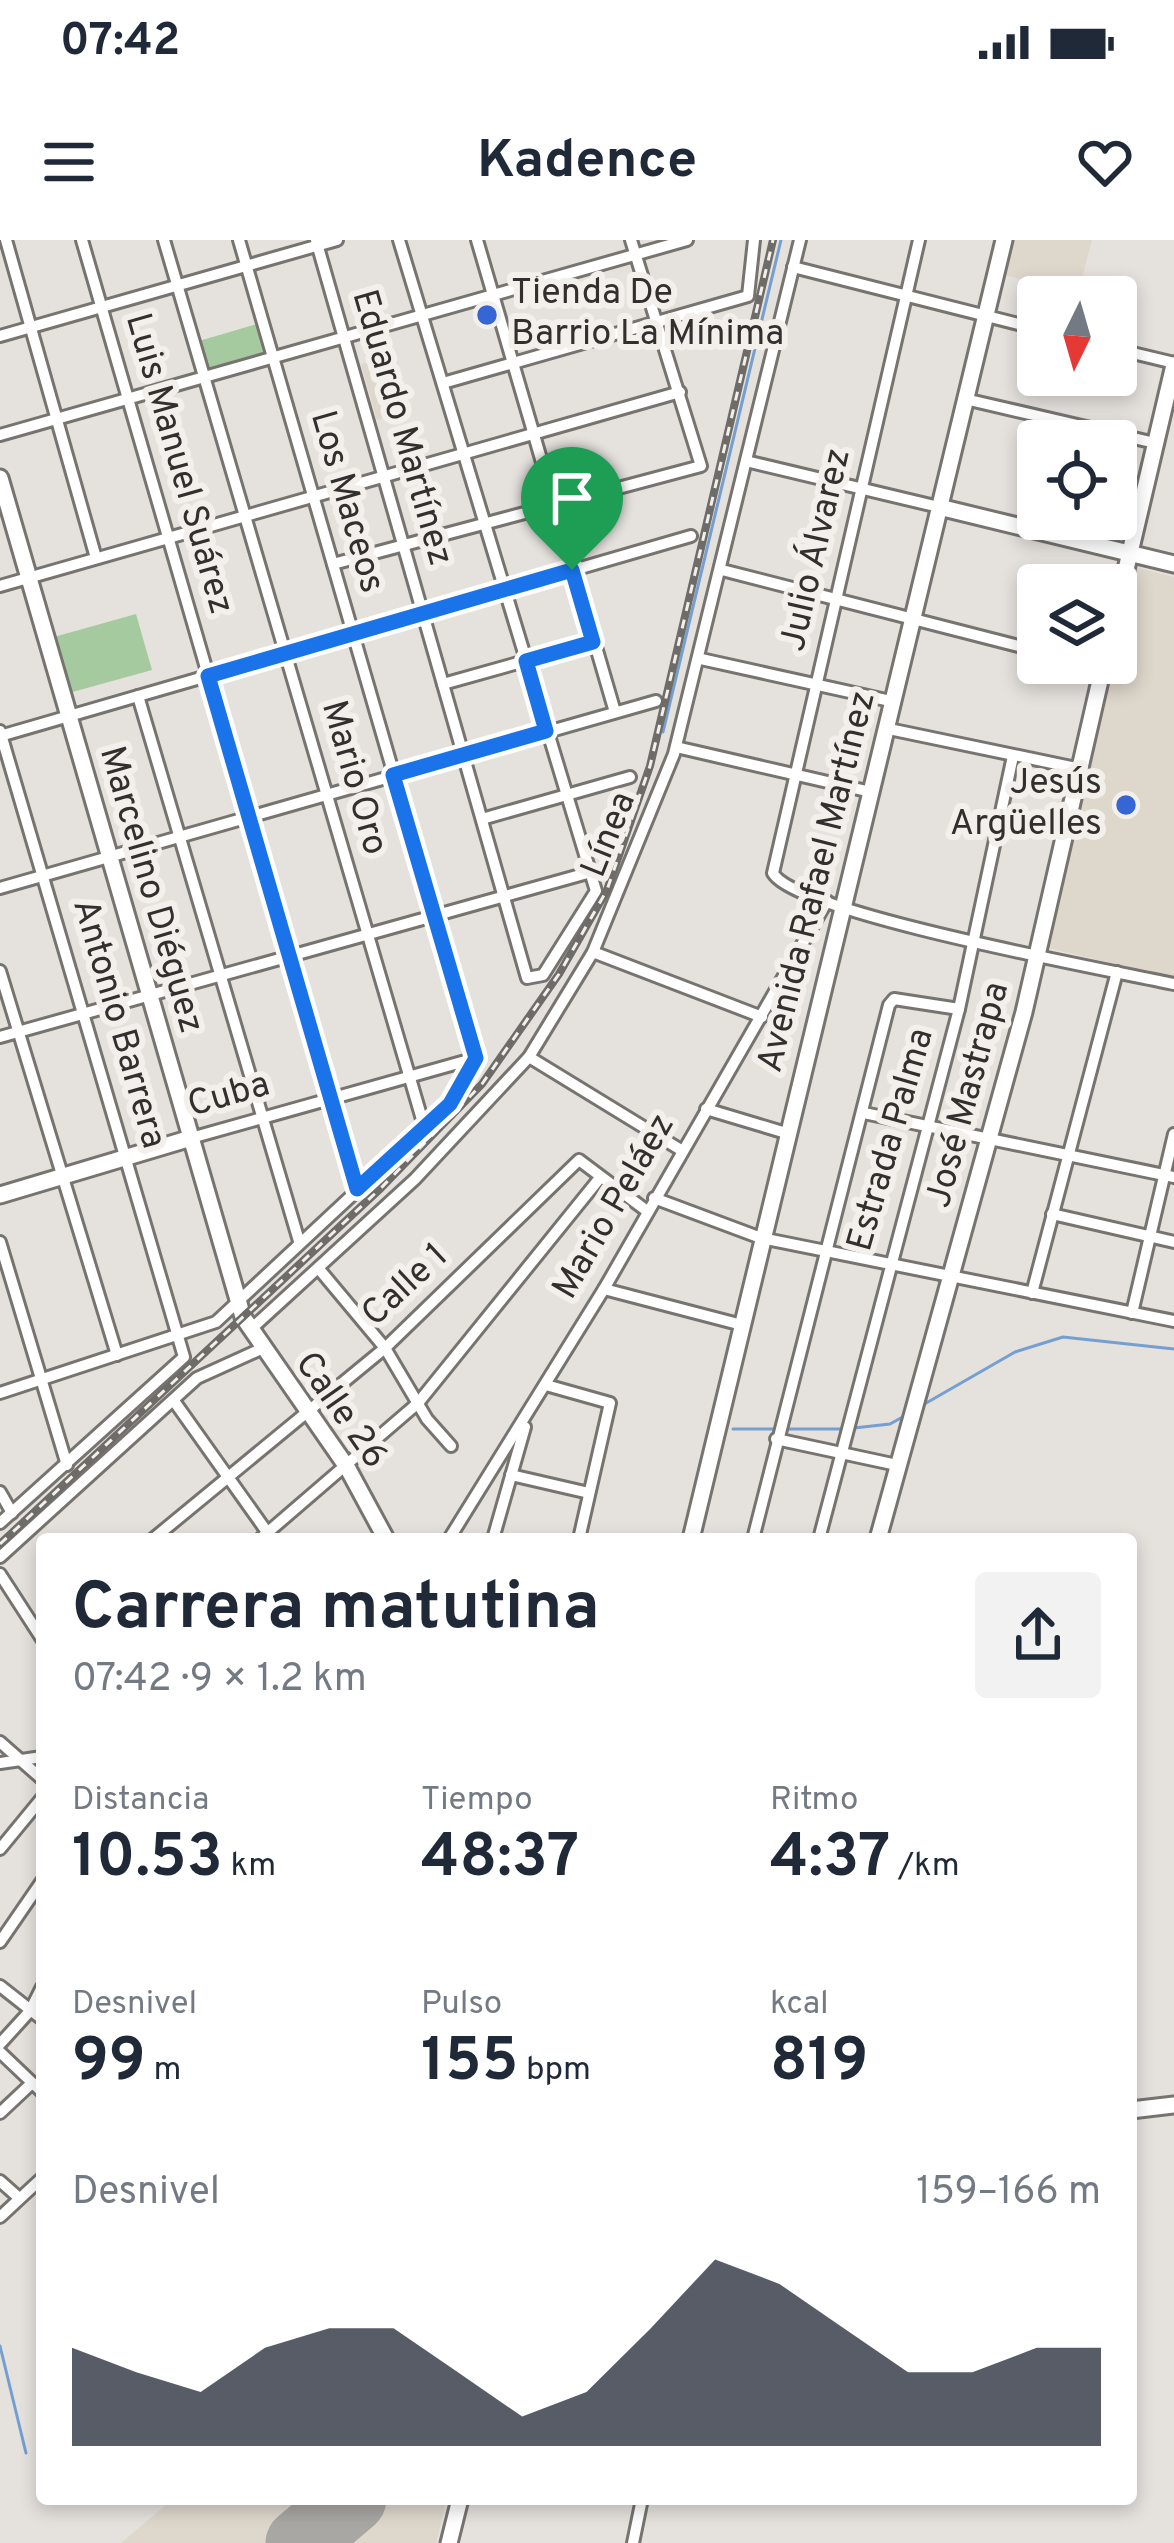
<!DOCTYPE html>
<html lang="es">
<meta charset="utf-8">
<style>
:root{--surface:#fff;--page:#f2f2f3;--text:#1f2937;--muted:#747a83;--accent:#111827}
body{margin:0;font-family:Overpass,sans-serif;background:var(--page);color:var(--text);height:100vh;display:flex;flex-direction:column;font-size:45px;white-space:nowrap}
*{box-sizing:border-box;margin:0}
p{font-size:39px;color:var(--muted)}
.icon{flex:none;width:66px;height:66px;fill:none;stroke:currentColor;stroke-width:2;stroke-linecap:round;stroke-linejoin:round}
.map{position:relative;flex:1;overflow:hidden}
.drawer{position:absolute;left:36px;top:1293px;width:1101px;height:972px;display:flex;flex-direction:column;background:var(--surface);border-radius:12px;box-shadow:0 6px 18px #0003}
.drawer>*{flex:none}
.needle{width:78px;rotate:185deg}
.controls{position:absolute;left:1017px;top:36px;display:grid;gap:24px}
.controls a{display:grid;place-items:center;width:120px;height:120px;border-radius:12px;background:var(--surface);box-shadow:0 6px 18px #0003;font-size:60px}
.pin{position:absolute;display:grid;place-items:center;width:102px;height:102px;color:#fff;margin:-123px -51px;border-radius:50% 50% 50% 0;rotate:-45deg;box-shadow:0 0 12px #0007}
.pin .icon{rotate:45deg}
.round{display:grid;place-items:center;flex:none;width:126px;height:126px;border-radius:12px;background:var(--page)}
.head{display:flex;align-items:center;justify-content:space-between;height:204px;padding:0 36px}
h1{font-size:66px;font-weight:700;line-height:90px}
.metrics{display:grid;grid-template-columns:repeat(3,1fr);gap:18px;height:204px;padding:12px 36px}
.metrics div{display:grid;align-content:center}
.metrics b{font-size:60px;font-weight:700}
.metrics small{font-size:33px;font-weight:400}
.metrics p{font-size:33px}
.chart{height:336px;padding:24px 36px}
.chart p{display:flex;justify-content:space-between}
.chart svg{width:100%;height:216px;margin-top:12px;fill:var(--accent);opacity:.7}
.status{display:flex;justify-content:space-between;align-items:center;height:84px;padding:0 60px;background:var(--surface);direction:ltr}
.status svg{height:33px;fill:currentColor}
header{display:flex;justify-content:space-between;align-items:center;height:156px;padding:0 36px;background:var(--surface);font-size:54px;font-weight:700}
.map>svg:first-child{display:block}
</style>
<div class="status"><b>07:42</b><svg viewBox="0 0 49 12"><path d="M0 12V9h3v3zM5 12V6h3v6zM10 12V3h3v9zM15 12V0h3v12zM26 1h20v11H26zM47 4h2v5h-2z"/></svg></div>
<header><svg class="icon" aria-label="menu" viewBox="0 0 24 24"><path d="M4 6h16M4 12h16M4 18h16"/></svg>Kadence<svg class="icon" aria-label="heart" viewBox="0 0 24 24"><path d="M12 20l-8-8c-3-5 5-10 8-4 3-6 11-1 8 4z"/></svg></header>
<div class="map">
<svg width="1174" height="2303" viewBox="0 0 1174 2303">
<rect width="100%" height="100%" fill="#e5e2de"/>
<g fill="#ded7cc">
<path d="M1008 0H1092L1078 53 1000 34Z"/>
<path d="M396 116 410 171 377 180 361 124Z"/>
<path d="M1135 327 1174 337V738L1044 707Z"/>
<path d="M173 2259H447L436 2303H121Z"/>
</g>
<g fill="#a5caa0">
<path d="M257 84 266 113 208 130 199 101Z"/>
<path d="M136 374 152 430 69 453 54 397Z"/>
</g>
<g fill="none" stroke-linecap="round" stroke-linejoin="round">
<g stroke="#759ed1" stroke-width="3">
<path d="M663 492 781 0"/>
<path d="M921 1166 1015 1112 1063 1097 1174 1109"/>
<path d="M854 1188 890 1184 908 1174"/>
<path d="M733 1189H845"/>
<path d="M0 2106 26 2213"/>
</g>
<path stroke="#a9a7a4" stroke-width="69" d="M300 2303 352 2259"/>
<defs>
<g id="street">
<path d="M6 0 96 318"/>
<path d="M82 0 357 949"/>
<path d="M164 0 424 886"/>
<path d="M239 0 476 818"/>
<path d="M316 0 527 738 543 735 596 651 399 0"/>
<path d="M477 0 615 472"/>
<path d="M919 0 773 633C794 673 1114 731 1174 744"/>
<path d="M793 27 1038 89"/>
<path d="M0 96 337 0"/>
<path d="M1116 109 1174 123"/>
<path d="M443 143 748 56 754 0"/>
<path d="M965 159 1155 203"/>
<path d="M0 195 687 0"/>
<path d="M746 221 939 267"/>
<path d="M333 324 701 226 631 0"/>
<path d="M722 330 1038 411"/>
<path d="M0 346 680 152"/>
<path d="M701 419 895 462"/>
<path d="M1083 423 1103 428"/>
<path d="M443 444 593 402"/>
<path d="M138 456 299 1001"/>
<path d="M889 489 1081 529"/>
<path d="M0 491 184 1117 0 1283"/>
<path d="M0 496 691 296"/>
<path d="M676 507 871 552"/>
<path d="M482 579 630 537"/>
<path d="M0 648 656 461"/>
<path d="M593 712 762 777"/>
<path d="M0 731 117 1115"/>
<path d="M0 797 591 632"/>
<path d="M529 817 681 910"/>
<path d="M706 869 786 893"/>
<path d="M864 873 1174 937"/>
<path d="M191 898 476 818"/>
<path d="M654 958 761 998 1174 1081"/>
<path d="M1052 974 1174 1002"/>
<path d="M0 1002 67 1225"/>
<path d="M319 1029 385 1108 427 1179 451 1206"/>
<path d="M604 1049 742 1085"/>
<path d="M1032 1053 1117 732"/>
<path d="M1132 1073 1174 894"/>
<path d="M250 1090 415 939 529 817 593 712 674 514 800 0"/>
<path d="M546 1145 610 1163 579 1299"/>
<path d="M0 1153 216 1082 450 864 476 818"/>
<path d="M174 1161 272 1299"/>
<path d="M776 1199 897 1225"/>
<path d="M511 1235 589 1253"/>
<path d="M0 1252 12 1273"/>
<path d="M153 1299 385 1108 579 920 647 971"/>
<path d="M260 1299 418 1163 599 939"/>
<path d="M449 1299 604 1049 827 661"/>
<path d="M493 1299 525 1187"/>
<path d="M753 1299 889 765 894 759 959 769"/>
<path d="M819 1299 959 769 1013 516"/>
<path d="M0 1317 197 1138 261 1109"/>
<path d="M0 1334 42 1399"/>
<path d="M0 1502 42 1539"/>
<path d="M0 1523 42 1517"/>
<path d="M0 1609 42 1558"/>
<path d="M0 1702 42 1641"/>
<path d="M0 1746 42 1779"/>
<path d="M0 1804 30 1771 42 1747"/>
<path d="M0 1812 42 1852"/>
<path d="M0 1873 32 1843"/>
<path d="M0 1941 18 1957"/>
<path d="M0 1977 42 1938"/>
<path d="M633 2303 642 2259"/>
</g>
<g id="secondary">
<path d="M0 238 243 1077 347 1227 386 1299"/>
<path d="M939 267 1174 324"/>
<path d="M1116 372 1174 125"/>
<path d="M0 955 191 898"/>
<path d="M691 1299 1004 0"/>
<path d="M878 1299 1024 772 1104 423"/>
<path d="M1131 1870 1174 1865"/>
<path d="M449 2303 460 2259"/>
</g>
</defs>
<use href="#street" stroke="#777470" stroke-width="16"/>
<use href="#secondary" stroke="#777470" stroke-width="21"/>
<use href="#street" stroke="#fff" stroke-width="10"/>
<use href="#secondary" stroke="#fff" stroke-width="15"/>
<defs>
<path id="rail" d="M0 1304 381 948 482 844 559 734 607 650 650 526 773 0"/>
</defs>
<use href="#rail" stroke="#6d6c69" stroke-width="8"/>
<use href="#rail" stroke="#f3efeb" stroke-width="3" stroke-dasharray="9" stroke-linecap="butt"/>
</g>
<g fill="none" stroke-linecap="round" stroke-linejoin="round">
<defs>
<path id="route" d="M572 330 593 402 526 421 546 491 393 535 476 818 450 864 357 949 208 436Z"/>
</defs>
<use href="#route" stroke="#fff" stroke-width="24"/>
<use href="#route" stroke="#1a73e8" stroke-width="15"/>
</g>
<g fill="#3666d5" stroke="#f3efeb" stroke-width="4.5">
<circle cx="487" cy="75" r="12"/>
<circle cx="1126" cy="565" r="12"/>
</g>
<g text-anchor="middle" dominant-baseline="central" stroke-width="12" stroke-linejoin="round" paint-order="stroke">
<g font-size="36" fill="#31302e" stroke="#f3efeb" text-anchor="start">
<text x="511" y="54">Tienda De<tspan x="511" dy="41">Barrio La Mínima</tspan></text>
<text x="1102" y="544" text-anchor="end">Jesús<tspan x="1102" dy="41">Argüelles</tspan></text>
</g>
<g font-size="36" fill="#31302e" stroke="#f3efeb">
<text transform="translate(401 188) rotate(74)">Eduardo Martínez</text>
<text transform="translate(178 224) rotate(74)">Luis Manuel Suárez</text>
<text transform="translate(346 262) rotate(74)">Los Maceos</text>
<text transform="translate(817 310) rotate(-77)">Julio Álvarez</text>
<text transform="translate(353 538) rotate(74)">Mario Oro</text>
<text transform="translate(610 595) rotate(-68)">Línea</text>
<text transform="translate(818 642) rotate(-76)">Avenida Rafael Martínez</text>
<text transform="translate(150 650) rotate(74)">Marcelino Diéguez</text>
<text transform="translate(118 784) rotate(74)">Antonio Barrera</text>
<text transform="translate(969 855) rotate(-75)">José Mastrapa</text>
<text transform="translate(229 856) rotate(-16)">Cuba</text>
<text transform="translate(892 900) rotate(-74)">Estrada Palma</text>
<text transform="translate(615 967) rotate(-60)">Mario Peláez</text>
<text transform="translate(406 1046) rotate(-43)">Calle 1</text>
<text transform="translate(340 1171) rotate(55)">Calle 26</text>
</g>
</g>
</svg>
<div class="controls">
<a><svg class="needle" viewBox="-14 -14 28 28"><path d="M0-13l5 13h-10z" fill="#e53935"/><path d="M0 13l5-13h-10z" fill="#747a83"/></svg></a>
<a><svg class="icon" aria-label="locate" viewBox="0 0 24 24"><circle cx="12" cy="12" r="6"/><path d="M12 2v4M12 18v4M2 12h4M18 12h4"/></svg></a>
<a><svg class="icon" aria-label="layers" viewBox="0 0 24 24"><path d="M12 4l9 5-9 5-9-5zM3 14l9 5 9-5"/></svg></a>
</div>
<div class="pin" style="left:572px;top:330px;background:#1e9e55"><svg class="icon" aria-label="arrive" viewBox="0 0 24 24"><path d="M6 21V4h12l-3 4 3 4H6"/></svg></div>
<section class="drawer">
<div class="head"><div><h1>Carrera matutina</h1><p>07:42 · 9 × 1.2 km</p></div><a class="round"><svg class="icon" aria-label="share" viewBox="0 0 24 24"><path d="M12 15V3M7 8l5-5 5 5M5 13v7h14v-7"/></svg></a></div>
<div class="metrics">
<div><p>Distancia</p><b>10.53<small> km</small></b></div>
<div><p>Tiempo</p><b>48:37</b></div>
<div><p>Ritmo</p><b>4:37<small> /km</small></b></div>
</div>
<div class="metrics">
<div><p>Desnivel</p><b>99<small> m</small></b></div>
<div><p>Pulso</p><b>155<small> bpm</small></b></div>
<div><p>kcal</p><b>819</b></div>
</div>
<div class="chart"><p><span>Desnivel</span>159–166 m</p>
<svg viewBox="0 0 160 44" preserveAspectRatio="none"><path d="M0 44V24L10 29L20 33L30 24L40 20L50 20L60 29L70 38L80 33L90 20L100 6L110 11L120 20L130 29L140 29L150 24L160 24V44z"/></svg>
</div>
</section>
</div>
